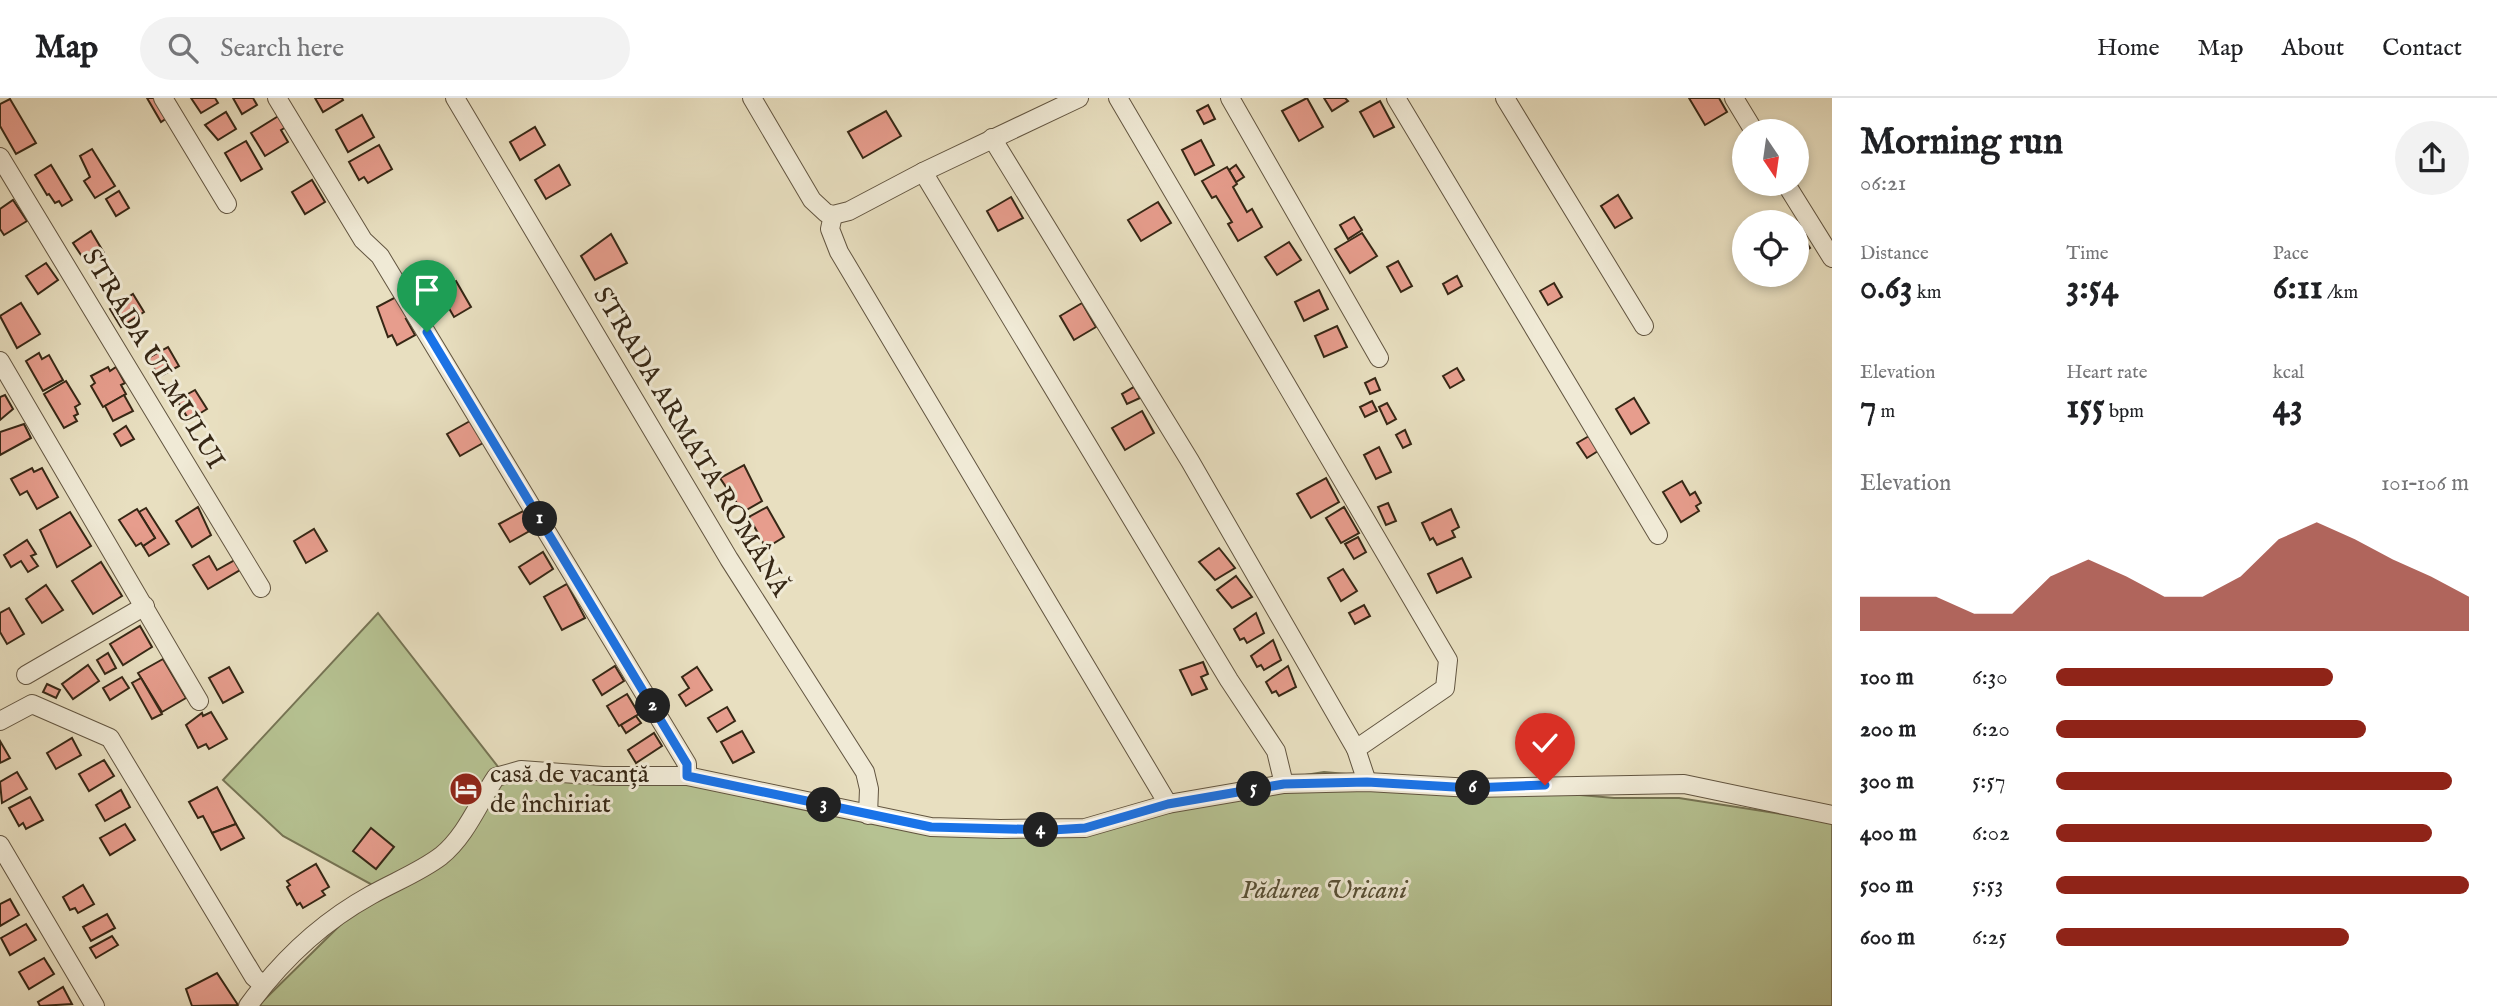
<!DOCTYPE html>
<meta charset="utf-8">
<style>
:root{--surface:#fff;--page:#f2f2f2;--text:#202124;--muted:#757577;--line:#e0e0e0;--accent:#8f2418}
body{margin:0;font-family:"IM FELL English",serif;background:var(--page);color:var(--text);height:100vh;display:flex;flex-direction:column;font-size:26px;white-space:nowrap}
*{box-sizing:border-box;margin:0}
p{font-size:23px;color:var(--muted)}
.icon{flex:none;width:38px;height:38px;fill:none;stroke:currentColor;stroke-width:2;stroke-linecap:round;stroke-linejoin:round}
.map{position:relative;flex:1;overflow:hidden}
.drawer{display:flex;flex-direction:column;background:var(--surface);width:665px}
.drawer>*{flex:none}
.needle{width:46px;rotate:167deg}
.controls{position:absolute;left:1732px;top:21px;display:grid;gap:14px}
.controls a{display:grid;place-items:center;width:77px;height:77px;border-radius:50%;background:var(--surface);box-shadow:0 4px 10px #0003;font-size:35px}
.pin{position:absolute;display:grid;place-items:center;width:60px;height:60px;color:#fff;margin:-72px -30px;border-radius:50% 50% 50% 0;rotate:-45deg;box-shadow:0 0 7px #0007}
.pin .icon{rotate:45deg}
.km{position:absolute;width:35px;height:35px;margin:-18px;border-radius:50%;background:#222;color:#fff;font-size:19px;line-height:35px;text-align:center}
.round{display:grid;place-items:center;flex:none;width:74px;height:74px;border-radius:37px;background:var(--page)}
.summary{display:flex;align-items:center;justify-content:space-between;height:119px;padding:0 28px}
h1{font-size:38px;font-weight:700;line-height:52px}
.stats{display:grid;grid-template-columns:repeat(3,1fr);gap:10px;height:119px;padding:7px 28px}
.stats div{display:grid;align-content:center}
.stats b{font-size:35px;font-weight:700}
.stats small{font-size:19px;font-weight:400}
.stats p{font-size:19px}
.chart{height:196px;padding:14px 28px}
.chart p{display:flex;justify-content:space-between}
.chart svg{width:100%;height:126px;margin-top:7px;fill:var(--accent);opacity:.7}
ul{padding:0 28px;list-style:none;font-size:23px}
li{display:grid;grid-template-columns:112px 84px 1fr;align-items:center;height:52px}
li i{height:18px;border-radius:9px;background:var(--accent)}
header{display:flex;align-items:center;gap:42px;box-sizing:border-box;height:98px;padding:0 35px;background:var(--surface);border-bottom:2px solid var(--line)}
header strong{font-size:33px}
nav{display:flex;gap:38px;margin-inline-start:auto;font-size:24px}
.search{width:490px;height:63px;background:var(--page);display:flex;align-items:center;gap:18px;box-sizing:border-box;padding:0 24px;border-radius:38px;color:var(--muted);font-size:26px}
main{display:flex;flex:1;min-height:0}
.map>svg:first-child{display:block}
</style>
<header>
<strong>Map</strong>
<div class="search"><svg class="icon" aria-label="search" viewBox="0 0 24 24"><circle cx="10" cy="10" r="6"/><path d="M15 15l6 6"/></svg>Search here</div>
<nav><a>Home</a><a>Map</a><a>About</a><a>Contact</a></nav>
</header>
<main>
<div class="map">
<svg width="1832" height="908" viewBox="0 0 1832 908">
<rect width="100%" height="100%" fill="#e8dfc0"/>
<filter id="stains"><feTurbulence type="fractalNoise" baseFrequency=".00286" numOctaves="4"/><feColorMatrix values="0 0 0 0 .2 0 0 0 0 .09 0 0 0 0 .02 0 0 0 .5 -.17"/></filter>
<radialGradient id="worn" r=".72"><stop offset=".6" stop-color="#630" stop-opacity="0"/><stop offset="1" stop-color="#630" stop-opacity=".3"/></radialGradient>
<path fill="#b6c292" stroke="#767454" stroke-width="2" d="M378 515 506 679 680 682 868 721 1084 726 1173 698 1324 674 1614 700H1679L1832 724V908H258L378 790 283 738 223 682Z"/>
<g fill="#e79d8d" stroke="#362715" stroke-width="2">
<path d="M147 0H158L170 18 161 24Z"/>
<path d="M191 0H215L218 5 201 15Z"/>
<path d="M233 0H253L257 7 242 16Z"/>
<path d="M315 0H342L343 2 323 14Z"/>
<path d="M1307 0 1323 29 1299 43 1282 13Z"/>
<path d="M1324 0H1345L1348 3 1332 13Z"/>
<path d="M1689 0H1719L1727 14 1705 27Z"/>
<path d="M10 1 36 45 16 56 0 28V6Z"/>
<path d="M1380 3 1394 29 1374 39 1360 14Z"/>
<path d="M1208 7 1215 21 1204 26 1197 13Z"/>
<path d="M886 13 901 38 863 60 848 34Z"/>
<path d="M226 14 236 31 218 42 205 27Z"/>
<path d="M280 17 288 28 281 32 288 44 265 58 251 35Z"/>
<path d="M362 17 374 39 348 54 336 32Z"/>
<path d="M535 29 545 47 520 62 510 44Z"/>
<path d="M1201 42 1214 67 1195 77 1182 52Z"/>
<path d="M246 43 262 71 241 83 225 55Z"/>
<path d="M379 47 392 71 368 85 364 79 359 82 349 64Z"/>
<path d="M92 51 115 88 95 100 84 83 90 79 80 58Z"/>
<path d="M51 67 72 102 62 108 59 103 55 105 49 96 47 97 35 77Z"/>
<path d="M559 67 570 87 546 101 535 82Z"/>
<path d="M1236 67 1244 79 1236 84 1229 72Z"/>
<path d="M1227 69 1237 86 1233 89 1247 114 1252 111 1262 129 1238 143 1228 126 1232 124 1216 98 1212 100 1202 83Z"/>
<path d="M312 82 325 104 305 116 292 94Z"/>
<path d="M119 93 129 110 116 118 106 101Z"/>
<path d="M1618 97 1632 120 1615 130 1601 108Z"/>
<path d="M1011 99 1023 120 998 133 987 113Z"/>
<path d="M13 102 27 123 4 137 0 131V111Z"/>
<path d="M1158 104 1171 125 1141 143 1128 122Z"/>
<path d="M1354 119 1362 132 1348 141 1340 127Z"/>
<path d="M91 133 104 155 87 166 73 145Z"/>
<path d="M1799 133 1810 150 1797 158V134Z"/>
<path d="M1362 135 1377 158 1350 175 1335 151Z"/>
<path d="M611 136 627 165 595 182 581 158Z"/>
<path d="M1289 144 1301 162 1277 177 1265 159Z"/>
<path d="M1398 163 1412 188 1401 194 1387 169Z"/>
<path d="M46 165 58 182 38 196 26 178Z"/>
<path d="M1457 178 1462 188 1448 196 1443 186Z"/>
<path d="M456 183 471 209 454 219 439 193Z"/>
<path d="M1554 185 1562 199 1548 207 1540 193Z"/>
<path d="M1319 192 1328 211 1304 223 1295 204Z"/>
<path d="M133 196 144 214 121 229 110 211Z"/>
<path d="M396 199 410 220 406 221 415 237 397 247 392 237 388 239 377 209Z"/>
<path d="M21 205 40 236 17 250 0 218Z"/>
<path d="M1082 205 1096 229 1074 242 1060 218Z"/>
<path d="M1337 228 1347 249 1324 259 1315 238Z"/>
<path d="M168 249 179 268 159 279 148 260Z"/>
<path d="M39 255 42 261 49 257 63 282 43 293 26 263Z"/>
<path d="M108 269 110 273 116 269 125 285 121 287 126 296 103 309 91 288 95 285 91 278Z"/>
<path d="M1457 270 1464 282 1450 290 1443 278Z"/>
<path d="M1375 280 1380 292 1370 296 1365 285Z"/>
<path d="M66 283 80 306 75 309 78 316 74 318 77 323 64 330 44 296Z"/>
<path d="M1134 289 1140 300 1127 306 1122 296Z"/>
<path d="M195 292 207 311 189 322 177 302Z"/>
<path d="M5 297 13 311 0 322V299Z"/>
<path d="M124 297 133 313 113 323 105 308Z"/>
<path d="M1634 300 1649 325 1631 336 1616 311Z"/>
<path d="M1372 303 1377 313 1365 319 1360 309Z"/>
<path d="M1387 305 1396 321 1387 326 1379 309Z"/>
<path d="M1142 313 1154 335 1125 352 1112 330Z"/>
<path d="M470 323 483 345 460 358 447 336Z"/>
<path d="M24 326 31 340 0 357V334Z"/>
<path d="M126 328 134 341 121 348 114 336Z"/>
<path d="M1405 332 1411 346 1403 350 1396 337Z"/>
<path d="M1589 338 1598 353 1587 360 1577 345Z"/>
<path d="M1379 349 1391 374 1376 381 1364 357Z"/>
<path d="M744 367 762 403 743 414 720 380Z"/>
<path d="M32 370 34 374 42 370 58 399 37 411 27 393 20 397 11 381Z"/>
<path d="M1326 380 1339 404 1311 420 1297 396Z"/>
<path d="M1682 383 1690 397 1695 394 1701 405 1696 408 1699 413 1681 424 1663 394Z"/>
<path d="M1388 405 1396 423 1386 427 1378 409Z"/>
<path d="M198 409 211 437 192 449 176 423Z"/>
<path d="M767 409 784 439 766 450 749 419Z"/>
<path d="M1344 409 1359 435 1341 445 1326 420Z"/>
<path d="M146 410 169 446 149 458 143 448 155 440 139 414Z"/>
<path d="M137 411 155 440 143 448 141 445 136 448 119 422Z"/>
<path d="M1451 411 1459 429 1452 433 1455 439 1437 447 1433 440 1430 442 1422 425Z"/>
<path d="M523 413 533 431 510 444 499 426Z"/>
<path d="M70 414 91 448 57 469 40 432Z"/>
<path d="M314 431 327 453 306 465 294 443Z"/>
<path d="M1358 439 1366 454 1354 461 1345 446Z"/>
<path d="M27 442 36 456 31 458 38 468 28 474 21 463 11 469 4 457Z"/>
<path d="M1219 450 1235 470 1215 482 1199 464Z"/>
<path d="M543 454 553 471 530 486 519 469Z"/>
<path d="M209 458 217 472 235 462 240 472 208 491 193 467Z"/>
<path d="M1462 460 1471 479 1437 495 1428 476Z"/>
<path d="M101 464 122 498 93 516 72 483Z"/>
<path d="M1343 471 1357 493 1341 503 1328 480Z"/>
<path d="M1236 478 1252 499 1232 510 1217 492Z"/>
<path d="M567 486 585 520 562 532 544 499Z"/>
<path d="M46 487 63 512 42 525 26 501Z"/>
<path d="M1364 507 1370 518 1355 526 1349 515Z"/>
<path d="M9 510 24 536 7 546 0 534V515Z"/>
<path d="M1256 515 1264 535 1247 545 1244 540 1240 542 1234 531Z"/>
<path d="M140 528 152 549 123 567 110 546Z"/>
<path d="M1273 542 1281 562 1264 572 1261 567 1257 569 1251 558Z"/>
<path d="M108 555 116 570 105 576 97 562Z"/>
<path d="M163 561 186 600 162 614 138 575Z"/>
<path d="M1203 564 1208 576 1201 579 1207 591 1192 597 1180 572Z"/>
<path d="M88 567 99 583 73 601 62 586Z"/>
<path d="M615 568 624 583 602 597 593 582Z"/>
<path d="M1288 568 1296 589 1279 598 1276 593 1272 595 1266 584Z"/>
<path d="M229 569 243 594 223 605 209 580Z"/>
<path d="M697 569 712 592 686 608 679 597 689 590 682 579Z"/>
<path d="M122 579 129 590 110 602 103 590Z"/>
<path d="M141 580 162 616 152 621 132 585Z"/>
<path d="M47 586 60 592 56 600 43 594Z"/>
<path d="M627 596 639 616 619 628 607 608Z"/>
<path d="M727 609 735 623 717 634 708 620Z"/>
<path d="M211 614 227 641 209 651 206 646 198 650 186 627 202 615 203 618Z"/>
<path d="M636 618 641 625 626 635 621 627Z"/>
<path d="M742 633 754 654 733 665 721 644Z"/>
<path d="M654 635 662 648 636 665 628 652Z"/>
<path d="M72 640 81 657 56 671 47 655Z"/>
<path d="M0 643 10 660 0 665Z"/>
<path d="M104 662 114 678 89 693 79 676Z"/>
<path d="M17 674 27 691 2 705 0 684Z"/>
<path d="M217 689 236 726 212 735 203 718 198 720 189 704Z"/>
<path d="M121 692 130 709 105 723 96 707Z"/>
<path d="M30 699 43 722 26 731 23 725 19 728 9 710Z"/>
<path d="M125 726 135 742 110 757 100 740Z"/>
<path d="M236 726 244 740 221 752 212 735Z"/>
<path d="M371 730 394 749 376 771 353 753Z"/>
<path d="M316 766 329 789 322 793 325 797 303 810 300 805 297 807 287 789 290 787 287 783Z"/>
<path d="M83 787 94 806 78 815 75 810 70 812 63 799Z"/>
<path d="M10 801 19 817 0 828V806Z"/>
<path d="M107 816 115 830 91 843 83 829Z"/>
<path d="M26 826 36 842 10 857 1 840Z"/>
<path d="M112 838 118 847 96 860 90 850Z"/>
<path d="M44 860 54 876 29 891 19 874Z"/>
<path d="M217 875 238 907 192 908 186 891Z"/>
<path d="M63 889 72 906 40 908 38 904Z"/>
</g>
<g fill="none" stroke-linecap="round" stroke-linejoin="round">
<defs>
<g id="minor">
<path d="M163 0 227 106"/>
<path d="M277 0 363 142 380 158 687 666V678"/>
<path d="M455 0 729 461 865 674 869 691 868 717"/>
<path d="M752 0 812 102 826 115 833 117 849 113 923 74 1079 0"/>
<path d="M1118 0 1448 562 1445 590 1356 651 1367 684"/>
<path d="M1230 0 1379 260"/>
<path d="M1396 0 1658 437"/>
<path d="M1505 0 1644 228"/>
<path d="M1734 0 1754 33"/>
<path d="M992 40 1190 363 1356 651"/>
<path d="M0 59 261 490"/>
<path d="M923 74 1229 582 1276 653 1284 686"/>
<path d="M1786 86 1832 160"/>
<path d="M833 117 830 131 839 154 1168 706"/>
<path d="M0 263 199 603"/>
<path d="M26 577 145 508"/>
<path d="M0 623 32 606 110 640 254 879 263 887"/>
<path d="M0 747 95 908"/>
<path d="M248 908C280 864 322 824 371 797 394 784 420 774 441 758 466 738 479 704 496 679L521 672 603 678H687L931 729 1000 731 1085 730 1168 706 1284 686 1367 684 1472 690 1684 686 1832 717"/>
</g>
</defs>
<use href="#minor" stroke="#625540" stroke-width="20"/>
<use href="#minor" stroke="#f0ead6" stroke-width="18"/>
</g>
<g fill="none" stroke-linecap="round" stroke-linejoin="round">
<defs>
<path id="route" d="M427 234 687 666V678L931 729 1052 732 1085 730 1168 706 1284 686 1367 684 1472 690 1545 687"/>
</defs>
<use href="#route" stroke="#fff" stroke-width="14"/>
<use href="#route" stroke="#1a73e8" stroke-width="9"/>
</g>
<defs>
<symbol id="hotel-disc" viewBox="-11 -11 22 22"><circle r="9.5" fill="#8f2418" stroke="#f0ead6"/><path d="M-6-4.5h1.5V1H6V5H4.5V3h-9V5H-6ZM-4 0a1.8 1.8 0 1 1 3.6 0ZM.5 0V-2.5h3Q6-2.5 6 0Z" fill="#fff"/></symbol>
</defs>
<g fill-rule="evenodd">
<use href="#hotel-disc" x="447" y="672" width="38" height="38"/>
</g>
<g text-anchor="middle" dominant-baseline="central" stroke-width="6" stroke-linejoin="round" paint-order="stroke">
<g font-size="26" fill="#362715" stroke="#f0ead6">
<text transform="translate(153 261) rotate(59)">STRADA ULMULUI</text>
<text transform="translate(691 344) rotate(59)">STRADA ARMATA ROMÂNĂ</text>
</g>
<g font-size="26" fill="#362715" stroke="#f0ead6" text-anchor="start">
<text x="490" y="676">casă de vacanță<tspan x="490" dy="30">de închiriat</tspan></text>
</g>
<g font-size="26" font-style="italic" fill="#564e34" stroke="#f0ead6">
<text x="1324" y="792">Pădurea Uricani</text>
</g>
</g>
<rect width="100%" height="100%" filter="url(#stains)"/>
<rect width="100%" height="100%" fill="url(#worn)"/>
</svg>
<div class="controls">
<a><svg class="needle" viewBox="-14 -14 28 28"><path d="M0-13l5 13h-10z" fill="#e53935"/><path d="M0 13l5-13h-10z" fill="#757577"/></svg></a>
<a><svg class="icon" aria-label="locate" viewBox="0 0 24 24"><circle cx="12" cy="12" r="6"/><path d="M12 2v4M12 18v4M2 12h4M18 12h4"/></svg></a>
</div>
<div class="pin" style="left:427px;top:234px;background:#1e9e55"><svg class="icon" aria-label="arrive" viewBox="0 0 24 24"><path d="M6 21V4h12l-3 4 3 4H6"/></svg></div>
<div class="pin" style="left:1545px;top:687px;background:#d93025"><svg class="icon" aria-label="check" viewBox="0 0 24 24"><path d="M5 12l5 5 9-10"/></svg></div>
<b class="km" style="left:540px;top:421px">1</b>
<b class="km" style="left:653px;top:608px">2</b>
<b class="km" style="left:824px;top:707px">3</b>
<b class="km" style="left:1041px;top:732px">4</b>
<b class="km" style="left:1254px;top:691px">5</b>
<b class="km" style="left:1473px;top:690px">6</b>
</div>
<section class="drawer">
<div class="summary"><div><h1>Morning run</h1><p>06:21</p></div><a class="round"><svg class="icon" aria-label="share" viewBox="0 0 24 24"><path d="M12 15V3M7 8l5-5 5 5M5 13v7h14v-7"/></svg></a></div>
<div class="stats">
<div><p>Distance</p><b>0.63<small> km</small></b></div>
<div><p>Time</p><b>3:54</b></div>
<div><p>Pace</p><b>6:11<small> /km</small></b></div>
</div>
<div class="stats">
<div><p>Elevation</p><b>7<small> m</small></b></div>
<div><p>Heart rate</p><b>155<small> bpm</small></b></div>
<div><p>kcal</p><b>43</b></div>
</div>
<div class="chart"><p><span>Elevation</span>101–106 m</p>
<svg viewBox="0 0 160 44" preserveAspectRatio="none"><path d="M0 44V32L10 32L20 32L30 38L40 38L50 25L60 19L70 25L80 32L90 32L100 25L110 12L120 6L130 12L140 19L150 25L160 32V44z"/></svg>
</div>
<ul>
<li><b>100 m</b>6:30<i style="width:67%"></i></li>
<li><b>200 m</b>6:20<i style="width:75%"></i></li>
<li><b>300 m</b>5:57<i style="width:96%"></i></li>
<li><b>400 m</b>6:02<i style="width:91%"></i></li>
<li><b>500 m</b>5:53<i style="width:100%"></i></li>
<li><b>600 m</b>6:25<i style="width:71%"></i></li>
</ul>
</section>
</main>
